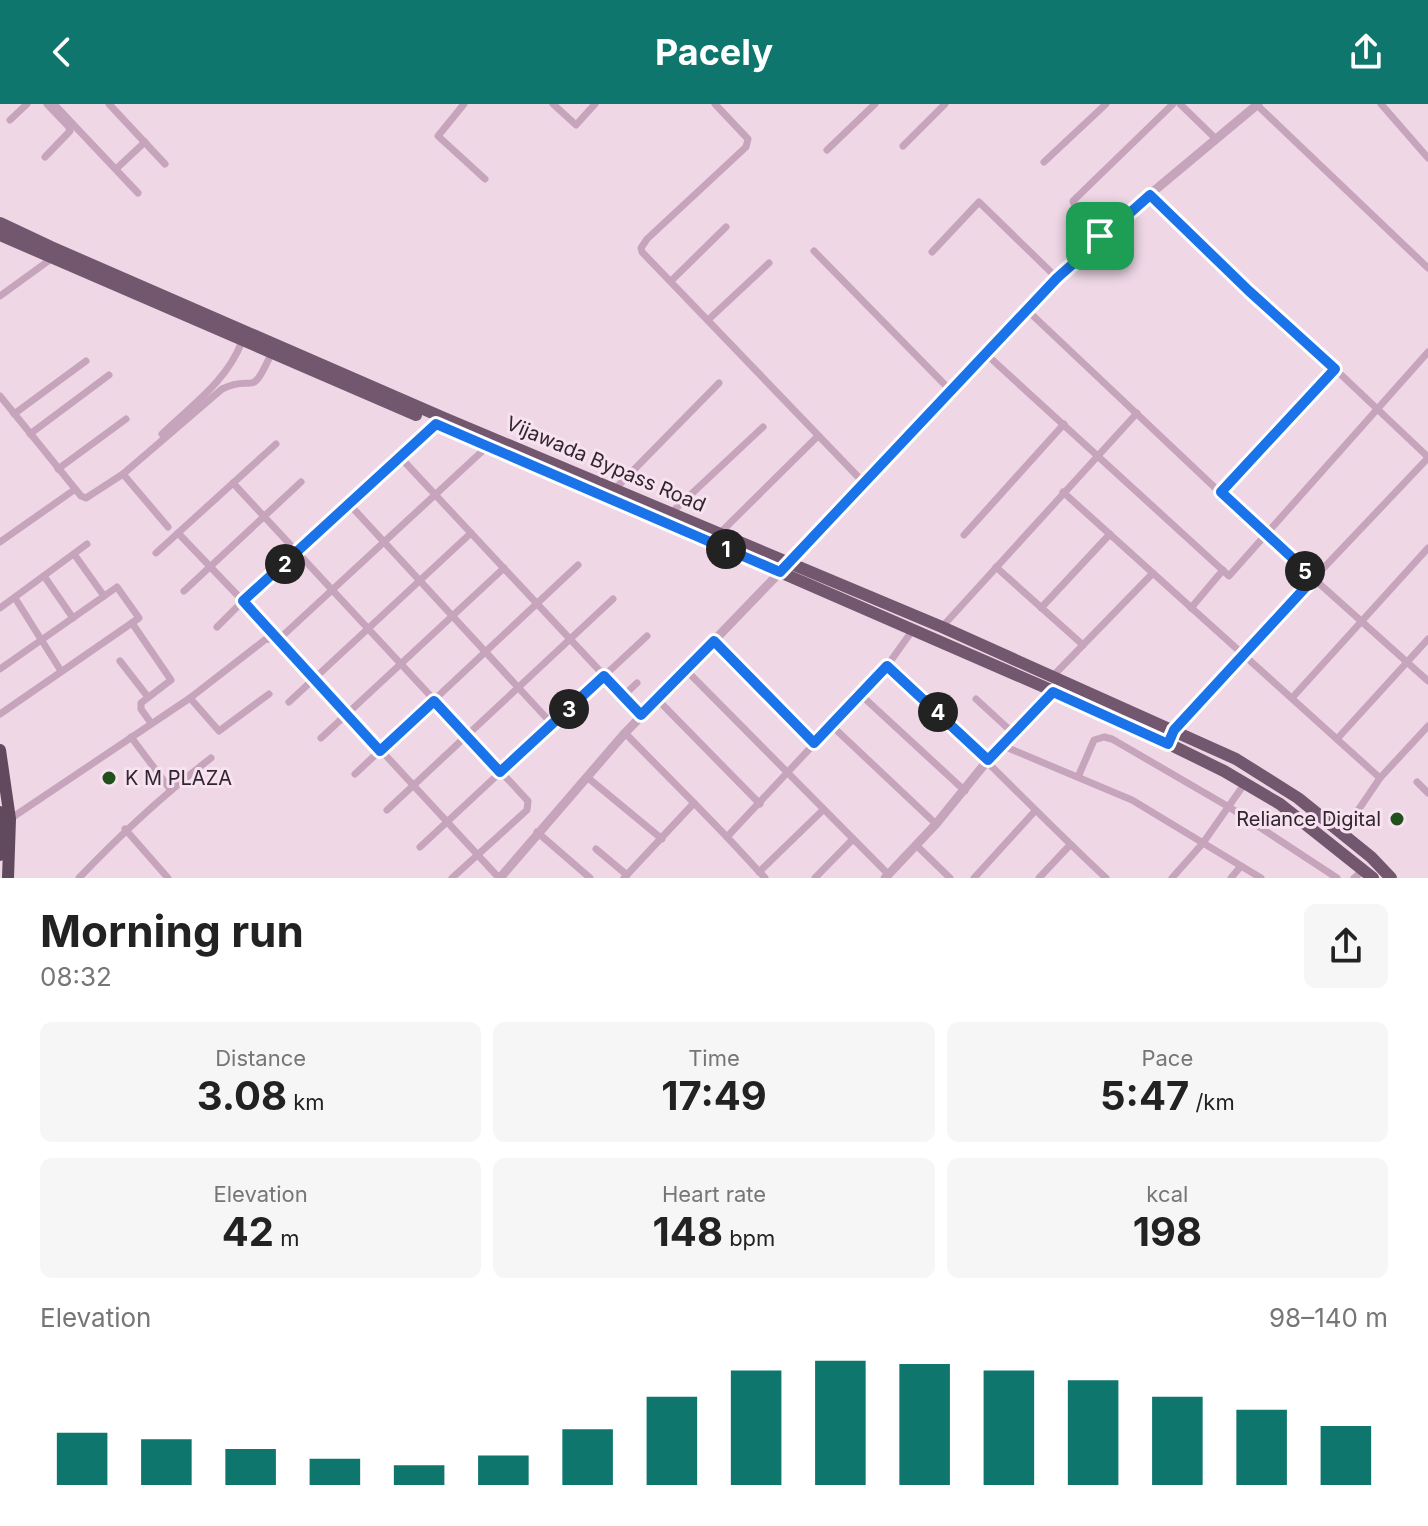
<!DOCTYPE html>
<meta charset="utf-8">
<style>
:root{--surface:#fff;--page:#f6f6f6;--text:#222;--muted:#767676;--accent:#0f766e}
body{margin:0;font-family:Inter,sans-serif;background:var(--page);color:var(--text);height:100vh;display:flex;flex-direction:column;font-size:30px;white-space:nowrap}
*{box-sizing:border-box;margin:0}
p{font-size:26px;color:var(--muted)}
.icon{flex:none;width:44px;height:44px;fill:none;stroke:currentColor;stroke-width:2;stroke-linecap:round;stroke-linejoin:round}
.map{position:relative;height:774px;overflow:hidden}
.panel{display:flex;flex-direction:column;background:var(--surface);flex:1}
.panel>*{flex:none}
.pin{position:absolute;display:grid;place-items:center;width:68px;height:68px;color:#fff;margin:-34px;border-radius:16px;box-shadow:0 4px 12px #0006}
.km{position:absolute;width:40px;height:40px;margin:-20px;border-radius:50%;background:#222;color:#fff;font-size:22px;line-height:40px;text-align:center}
.round{display:grid;place-items:center;flex:none;width:84px;height:84px;border-radius:12px;background:var(--page)}
.head{display:flex;align-items:center;justify-content:space-between;height:136px;padding:0 40px}
h1{font-size:44px;font-weight:700;line-height:60px}
.metrics{display:grid;grid-template-columns:repeat(3,1fr);gap:12px;height:136px;padding:8px 40px}
.metrics div{display:grid;align-content:center;border-radius:12px;background:var(--page);text-align:center}
.metrics b{font-size:40px;font-weight:700}
.metrics small{font-size:22px;font-weight:400}
.metrics p{font-size:22px}
.chart{height:224px;padding:16px 40px}
.chart p{display:flex;justify-content:space-between}
.chart svg{width:100%;height:144px;margin-top:8px;stroke:var(--accent);stroke-width:6}
header{display:flex;justify-content:space-between;align-items:center;height:104px;padding:0 40px;background:var(--accent);color:#fff;font-size:36px;font-weight:700}
.map>svg:first-child{display:block}
</style>
<header><svg class="icon" aria-label="back" viewBox="0 0 24 24"><path d="M15 5l-7 7 7 7"/></svg>Pacely<svg class="icon" aria-label="share" viewBox="0 0 24 24"><path d="M12 15V3M7 8l5-5 5 5M5 13v7h14v-7"/></svg></header>
<div class="map">
<svg width="1428" height="774" viewBox="0 0 1428 774">
<rect width="100%" height="100%" fill="#efd7e6"/>
<g fill="none" stroke-linecap="round" stroke-linejoin="round">
<g stroke="#c6a4bc" stroke-width="7">
<path d="M54 0 138 89"/>
<path d="M109 0 165 60"/>
<path d="M464 0 438 32 485 75"/>
<path d="M553 0 576 21 595 0"/>
<path d="M715 0 748 35 746 43 647 135 641 144 642 148 865 380"/>
<path d="M1180 0 1215 34"/>
<path d="M1381 0 1428 54"/>
<path d="M1257 1 1428 164"/>
<path d="M10 16 27 0"/>
<path d="M903 42 945 0"/>
<path d="M827 46 875 0"/>
<path d="M45 53 70 27 68 22 47 0"/>
<path d="M1044 58 1106 0"/>
<path d="M116 65 145 38"/>
<path d="M1150 91 1249 187 1335 265"/>
<path d="M1100 132 1077 108 1073 97 1173 0"/>
<path d="M814 147 951 287"/>
<path d="M932 148 979 98 1057 174"/>
<path d="M671 177 726 123"/>
<path d="M0 192 51 155"/>
<path d="M1027 206 1265 431 1428 577"/>
<path d="M708 216 769 159"/>
<path d="M986 250 1229 472 1428 248"/>
<path d="M0 292 81 392 86 394 123 370 168 423"/>
<path d="M14 310 86 257"/>
<path d="M436 320 243 497 499 774"/>
<path d="M30 330 109 271"/>
<path d="M162 330C191 302 228 276 242 237"/>
<path d="M400 353 641 611"/>
<path d="M58 365 126 315"/>
<path d="M123 370 222 285C255 269 250 297 271 250"/>
<path d="M233 379 528 697 527 706 452 774"/>
<path d="M615 385 719 279"/>
<path d="M1063 388 1380 674"/>
<path d="M1221 388 1335 265 1428 353"/>
<path d="M350 401 552 620"/>
<path d="M671 409 763 323"/>
<path d="M178 429 243 497 217 523"/>
<path d="M719 430 818 332"/>
<path d="M964 431 1064 320"/>
<path d="M0 438 74 386"/>
<path d="M156 449 276 340"/>
<path d="M74 450 104 492"/>
<path d="M996 463 1083 541 1053 572"/>
<path d="M44 472 73 514"/>
<path d="M184 487 301 378"/>
<path d="M15 494 61 567"/>
<path d="M0 504 87 440"/>
<path d="M1041 504 1110 430"/>
<path d="M1191 504 1223 466"/>
<path d="M132 519 171 576 141 599V605L151 619"/>
<path d="M942 523 1137 309"/>
<path d="M714 537 814 639"/>
<path d="M1083 541 1153 469"/>
<path d="M120 557 148 593"/>
<path d="M887 562C963 631 1032 705 1106 774"/>
<path d="M0 565 117 483 139 514 0 610"/>
<path d="M686 566 888 770"/>
<path d="M861 591 965 687"/>
<path d="M623 592 637 579"/>
<path d="M190 594 219 627 269 590"/>
<path d="M1292 594 1428 444"/>
<path d="M657 595 760 700"/>
<path d="M976 595 1013 629"/>
<path d="M289 598 471 429"/>
<path d="M831 621 936 720"/>
<path d="M625 629 694 699"/>
<path d="M131 633 170 685"/>
<path d="M321 634 504 464"/>
<path d="M1337 635 1428 535"/>
<path d="M1168 640 1174 626 1242 550 1428 354"/>
<path d="M1001 641 1132 696 1261 774"/>
<path d="M355 670 578 461"/>
<path d="M587 673 662 735"/>
<path d="M1078 673 1094 636 1104 633 1112 635 1229 703 1337 774"/>
<path d="M1417 678 1428 689"/>
<path d="M387 706 613 495"/>
<path d="M10 715 190 594 266 535 278 536 490 340"/>
<path d="M125 725 168 774"/>
<path d="M537 728 590 774"/>
<path d="M1342 730 1380 674 1428 622"/>
<path d="M916 741 950 774"/>
<path d="M420 743 647 532"/>
<path d="M596 745 627 771"/>
<path d="M759 768 823 706"/>
<path d="M79 774C121 730 163 691 211 654"/>
<path d="M624 774 694 699 727 733"/>
<path d="M765 774 727 733 887 562 912 527"/>
<path d="M815 774 853 735"/>
<path d="M974 774 1035 707"/>
<path d="M1039 774 1070 741"/>
<path d="M1172 774 1203 739 1245 679"/>
<path d="M1231 774 1241 762"/>
<path d="M1354 774 1364 766"/>
</g>
<g stroke="#c6a4bc" stroke-width="9">
<path d="M500 774 625 629 865 380 1057 174 1100 132 1258 0"/>
<path d="M885 774 936 720 988 656 1053 588"/>
</g>
<g stroke="#73576e" stroke-width="12">
<path d="M0 119 51 143 444 314 942 523 1236 655 1298 694 1371 753 1391 774"/>
<path d="M0 131 416 311"/>
<path d="M481 338 1120 616 1224 667 1280 700 1373 774"/>
</g>
<g stroke="#624a5e" stroke-width="12">
<path d="M0 646 10 715 8 774"/>
<path d="M0 708V751"/>
</g>
</g>
<g fill="none" stroke-linecap="round" stroke-linejoin="round">
<defs>
<path id="route" d="M1150 91 1249 187 1335 265 1221 388 1314 474 1174 626 1168 640 1053 588 988 656 887 562 814 639 714 537 641 611 604 572 500 668 434 597 380 647 243 497 436 320 780 468 1057 174Z"/>
</defs>
<use href="#route" stroke="#fff" stroke-width="16"/>
<use href="#route" stroke="#1a73e8" stroke-width="10"/>
</g>
<g fill="#22511e" stroke="#f7e3ef" stroke-width="3">
<circle cx="109" cy="674" r="8"/>
<circle cx="1397" cy="715" r="8"/>
</g>
<g text-anchor="middle" dominant-baseline="central" stroke-width="6" stroke-linejoin="round" paint-order="stroke">
<g font-size="20" fill="#322530" stroke="#f7e3ef">
<text transform="translate(606 360) rotate(23)">Vijawada Bypass Road</text>
</g>
<g font-size="20" fill="#322530" stroke="#f7e3ef" text-anchor="start">
<text x="125" y="674">K M PLAZA</text>
<text x="1381" y="715" text-anchor="end">Reliance Digital</text>
</g>
</g>
</svg>
<div class="pin" style="left:1100px;top:132px;background:#1e9e55"><svg class="icon" aria-label="arrive" viewBox="0 0 24 24"><path d="M6 21V4h12l-3 4 3 4H6"/></svg></div>
<b class="km" style="left:726px;top:445px">1</b>
<b class="km" style="left:285px;top:460px">2</b>
<b class="km" style="left:569px;top:605px">3</b>
<b class="km" style="left:938px;top:608px">4</b>
<b class="km" style="left:1305px;top:467px">5</b>
</div>
<section class="panel">
<div class="head"><div><h1>Morning run</h1><p>08:32</p></div><a class="round"><svg class="icon" aria-label="share" viewBox="0 0 24 24"><path d="M12 15V3M7 8l5-5 5 5M5 13v7h14v-7"/></svg></a></div>
<div class="metrics">
<div><p>Distance</p><b>3.08<small> km</small></b></div>
<div><p>Time</p><b>17:49</b></div>
<div><p>Pace</p><b>5:47<small> /km</small></b></div>
</div>
<div class="metrics">
<div><p>Elevation</p><b>42<small> m</small></b></div>
<div><p>Heart rate</p><b>148<small> bpm</small></b></div>
<div><p>kcal</p><b>198</b></div>
</div>
<div class="chart"><p><span>Elevation</span>98–140 m</p>
<svg viewBox="0 0 160 44" preserveAspectRatio="none"><path d="M5 44V28M15 44V30M25 44V33M35 44V36M45 44V38M55 44V35M65 44V27M75 44V17M85 44V9M95 44V6M105 44V7M115 44V9M125 44V12M135 44V17M145 44V21M155 44V26"/></svg>
</div>
</section>
